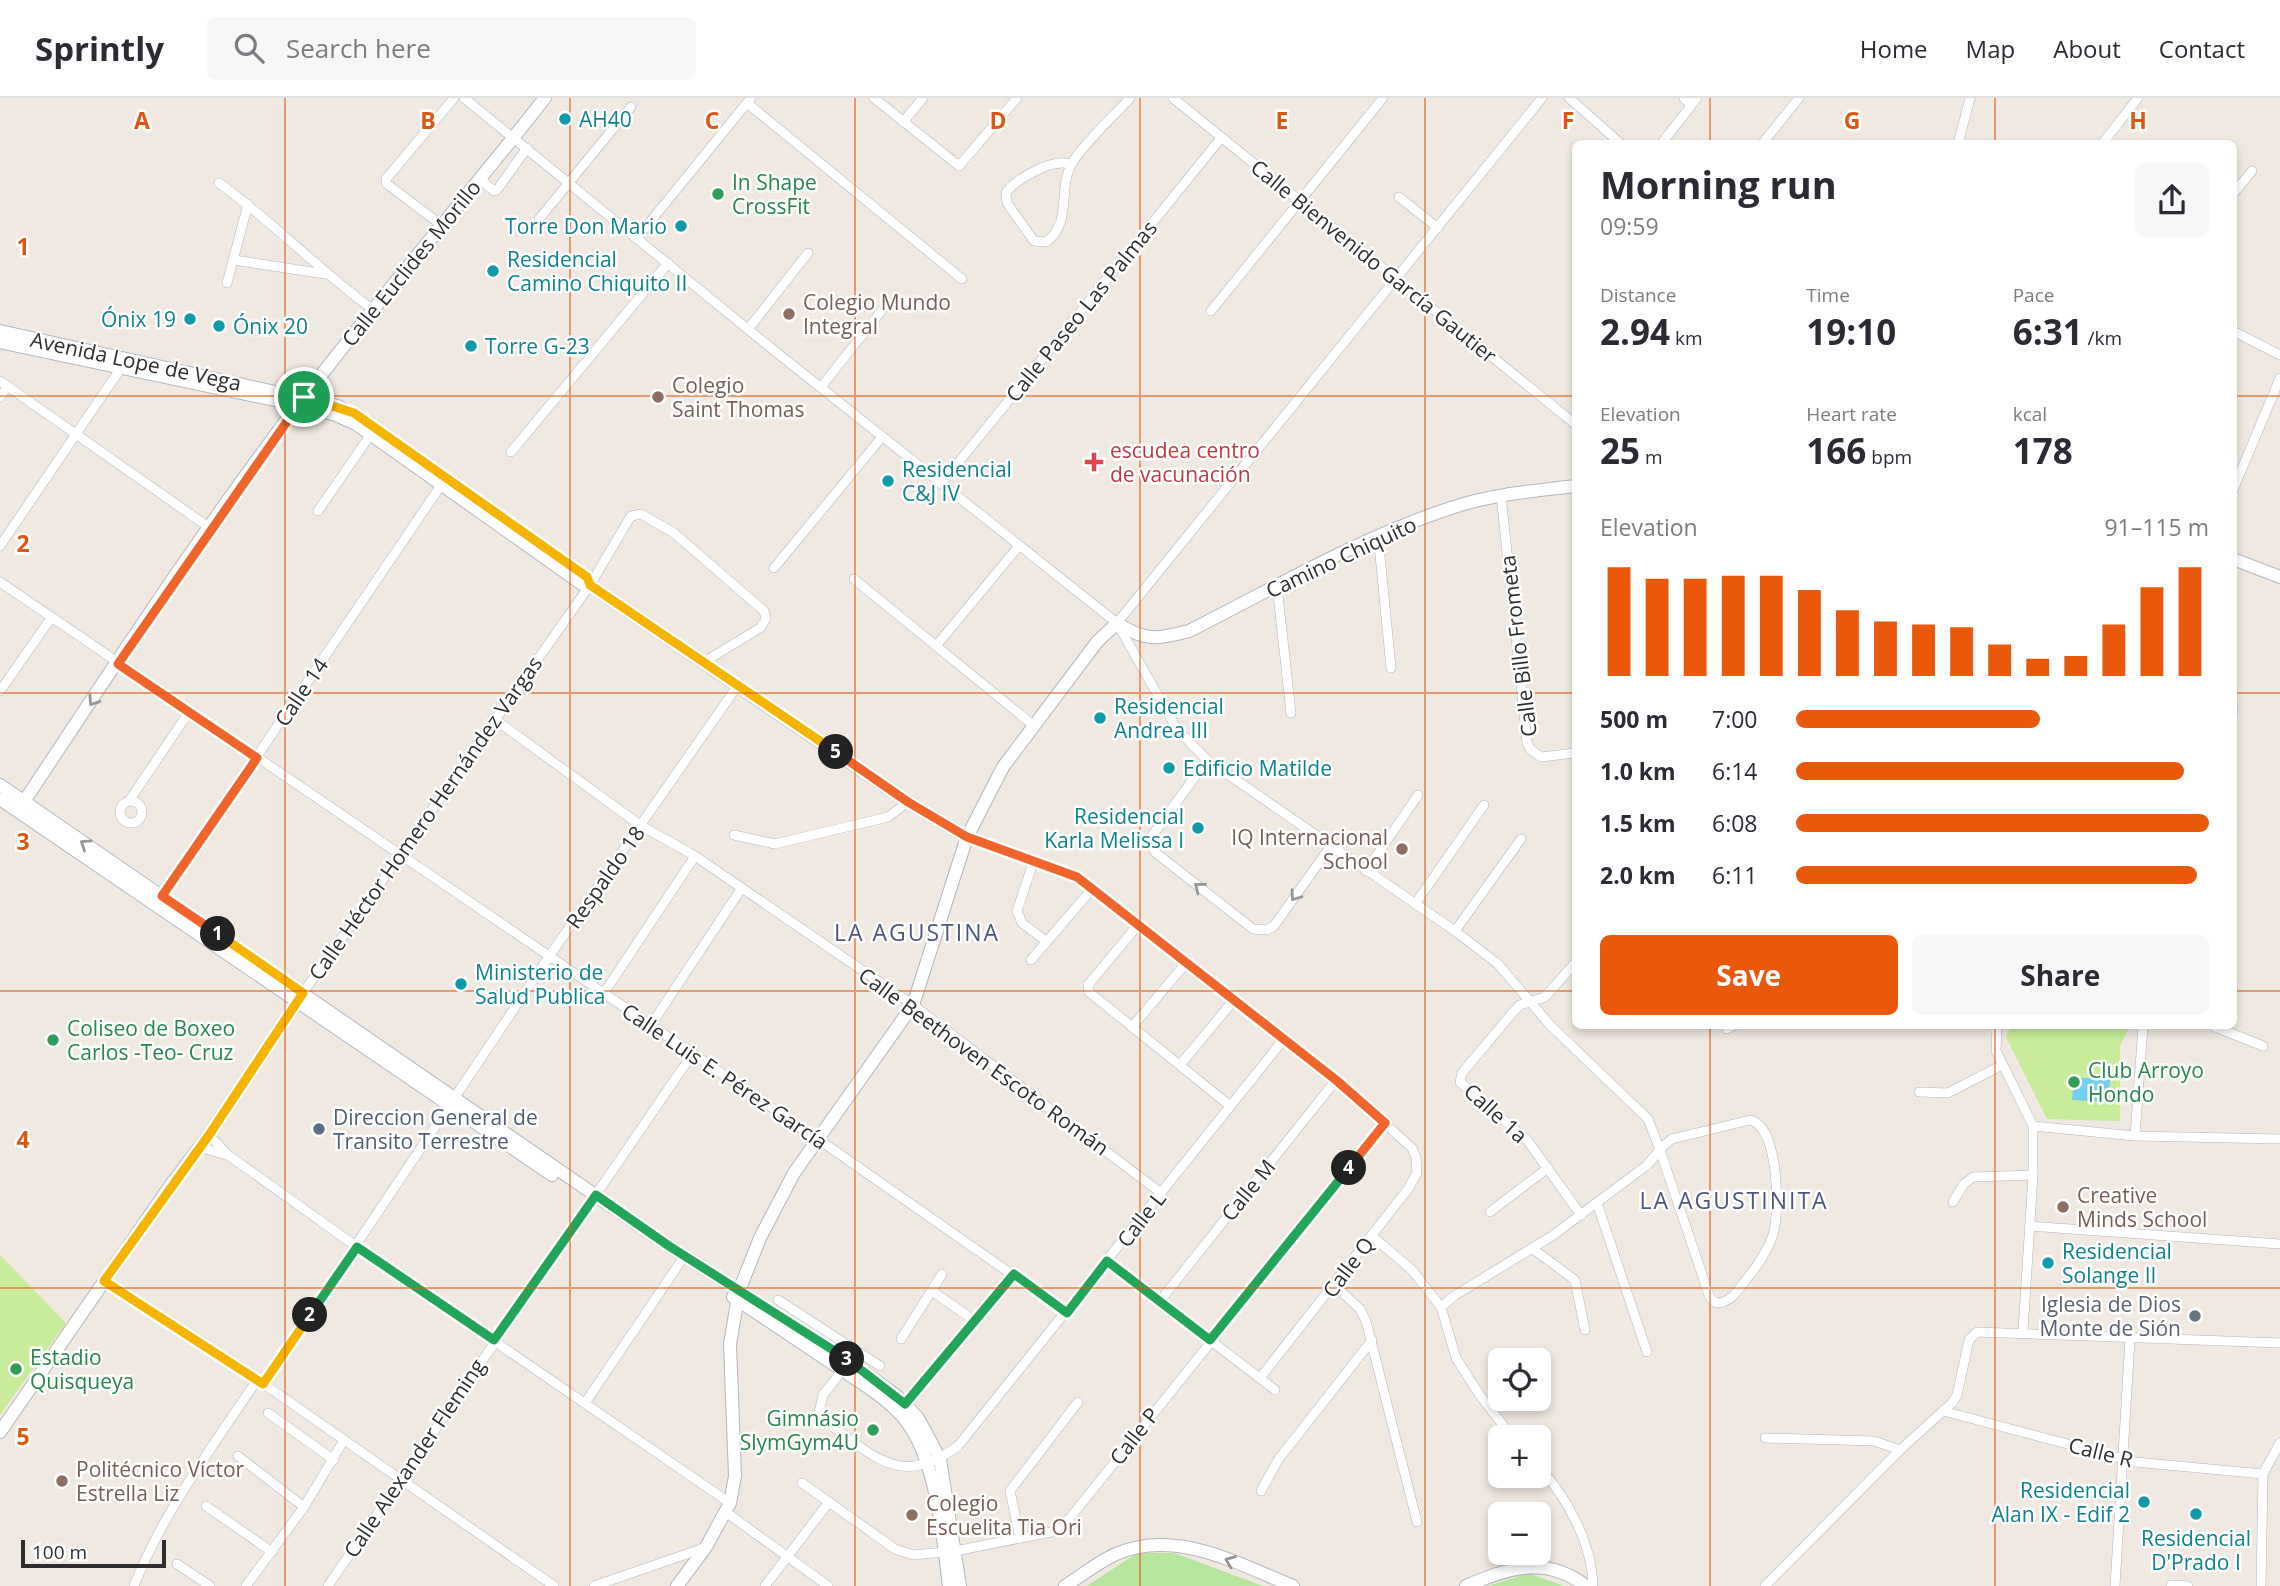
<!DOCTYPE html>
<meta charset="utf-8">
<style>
:root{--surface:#fff;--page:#f7f7f7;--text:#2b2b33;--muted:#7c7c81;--line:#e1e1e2;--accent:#ea580c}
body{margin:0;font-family:"Open Sans",sans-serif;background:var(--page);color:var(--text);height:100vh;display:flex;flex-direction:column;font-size:26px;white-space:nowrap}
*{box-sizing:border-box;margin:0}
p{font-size:23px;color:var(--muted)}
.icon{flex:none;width:38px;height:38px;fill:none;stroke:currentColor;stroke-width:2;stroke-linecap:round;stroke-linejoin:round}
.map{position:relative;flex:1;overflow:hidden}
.panel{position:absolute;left:1572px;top:42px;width:665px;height:889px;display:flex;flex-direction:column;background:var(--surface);border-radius:10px;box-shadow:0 4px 10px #0003}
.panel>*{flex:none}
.fabs{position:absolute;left:1488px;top:1250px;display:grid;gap:14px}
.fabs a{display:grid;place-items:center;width:63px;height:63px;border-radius:10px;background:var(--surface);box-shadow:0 4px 10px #0003;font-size:35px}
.scale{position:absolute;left:21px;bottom:18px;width:145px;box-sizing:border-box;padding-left:7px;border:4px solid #2e2e2e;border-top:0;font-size:19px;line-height:24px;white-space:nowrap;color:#2e2e2e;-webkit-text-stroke:5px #fff;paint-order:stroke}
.pin{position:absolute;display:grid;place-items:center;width:60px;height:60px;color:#fff;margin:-30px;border:4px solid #fff;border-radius:50%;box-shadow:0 2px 7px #0007}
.km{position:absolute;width:35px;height:35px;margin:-18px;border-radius:50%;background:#222;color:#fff;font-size:19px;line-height:35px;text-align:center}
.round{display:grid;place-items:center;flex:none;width:74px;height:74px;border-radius:10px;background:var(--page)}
.headline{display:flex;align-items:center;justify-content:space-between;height:119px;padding:0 28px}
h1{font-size:38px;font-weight:700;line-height:52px}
.stats{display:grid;grid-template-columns:repeat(3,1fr);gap:10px;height:119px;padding:7px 28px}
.stats div{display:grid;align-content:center}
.stats b{font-size:35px;font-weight:700}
.stats small{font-size:19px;font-weight:400}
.stats p{font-size:19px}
.chart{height:196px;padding:14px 28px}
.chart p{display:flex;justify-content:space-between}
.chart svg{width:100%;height:126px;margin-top:7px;stroke:var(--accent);stroke-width:6}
.action{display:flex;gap:14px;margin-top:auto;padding:14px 28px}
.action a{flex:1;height:80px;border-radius:10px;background:var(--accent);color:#fff;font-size:28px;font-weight:700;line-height:80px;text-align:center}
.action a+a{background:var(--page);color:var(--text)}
ul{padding:0 28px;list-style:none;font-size:23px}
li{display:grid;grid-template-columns:112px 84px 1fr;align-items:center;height:52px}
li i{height:18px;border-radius:9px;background:var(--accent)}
header{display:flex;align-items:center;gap:42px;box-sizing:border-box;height:98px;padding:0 35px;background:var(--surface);border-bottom:2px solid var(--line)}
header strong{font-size:33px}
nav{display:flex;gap:38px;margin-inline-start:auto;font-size:24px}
.search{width:490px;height:63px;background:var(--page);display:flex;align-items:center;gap:18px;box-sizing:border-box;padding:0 24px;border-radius:10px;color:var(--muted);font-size:26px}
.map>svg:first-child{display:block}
</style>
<header>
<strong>Sprintly</strong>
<div class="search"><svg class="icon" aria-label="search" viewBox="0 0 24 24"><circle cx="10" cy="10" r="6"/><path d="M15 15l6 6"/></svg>Search here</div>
<nav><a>Home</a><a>Map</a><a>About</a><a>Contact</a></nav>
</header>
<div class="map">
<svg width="2280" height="1488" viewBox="0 0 2280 1488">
<rect width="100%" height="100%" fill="#efe9e1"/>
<g fill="#b6e59e">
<path d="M1137 1455H1174L1263 1488H1087Z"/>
<path d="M1528 1475 1564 1488H1488Z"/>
</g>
<g fill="#c9ec9a">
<path d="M2011 928H2130L2120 948V1023L2047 1021 2006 939Z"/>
<path d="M0 1157 66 1225 0 1317Z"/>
</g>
<path fill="#75cff0" d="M2074 979 2110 982 2109 1004 2072 1002Z"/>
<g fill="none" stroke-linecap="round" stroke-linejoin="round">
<defs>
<g id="street">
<path d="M464 0 776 254 1117 525 1177 631 1207 662 1455 833 1498 866 1550 927 1648 1021 1660 1052 1710 1200 1716 1205C1730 1205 1737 1194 1745 1183 1756 1170 1767 1154 1773 1137 1780 1114 1779 1028 1750 1022L1672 1041C1661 1048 1655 1059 1646 1068L1552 1138 1454 1198 1441 1209"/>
<path d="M874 0 959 68 1017 0"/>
<path d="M1173 0 1575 326"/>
<path d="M1569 0 1621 46"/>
<path d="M1684 0 1691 7"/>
<path d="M747 5 962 181"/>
<path d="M903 24 923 0"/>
<path d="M1661 46 1697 0"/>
<path d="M1762 46 1799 0"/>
<path d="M1958 46 1970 0"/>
<path d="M2102 46 2138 0"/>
<path d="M1071 67C1057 58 1014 81 1006 95L1007 105 1034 143 1046 144C1072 126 1058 92 1071 67 1081 48 1114 18 1130 0"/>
<path d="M479 80 494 93 497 92 527 50"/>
<path d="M219 85C273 124 319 172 372 211"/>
<path d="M2233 96 2252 73"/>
<path d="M1399 99 1438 130"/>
<path d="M539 121 631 9"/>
<path d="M440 126 387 86 386 81 454 0"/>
<path d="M637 140 751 0"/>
<path d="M234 162 325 176"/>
<path d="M227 185 248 106"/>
<path d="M1211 213 1383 0"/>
<path d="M749 230 808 155"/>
<path d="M2233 233 2280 257"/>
<path d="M0 283 210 430"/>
<path d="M821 289 882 212"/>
<path d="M0 299 7 289"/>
<path d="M511 354 668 165"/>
<path d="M941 386 1221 40"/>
<path d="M2233 392 2280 280"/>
<path d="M1501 397 1527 644 1530 651 1541 659 1575 655"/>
<path d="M318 413 371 336"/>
<path d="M1378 437 1391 570"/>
<path d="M0 448 123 267"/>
<path d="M774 470 882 339"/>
<path d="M854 481 1033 627"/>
<path d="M0 484 818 1041 1067 1215"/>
<path d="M1277 488 1291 615"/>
<path d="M1117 525 1542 0"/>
<path d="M936 548 1018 449"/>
<path d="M0 593 51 520"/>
<path d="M2233 607V616"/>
<path d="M493 620 640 727 695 758 913 907 1161 1095"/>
<path d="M1207 662 1149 742 1156 755 1253 831 1267 832 1274 828 1330 749"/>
<path d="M129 703 189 614"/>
<circle cx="131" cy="714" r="11"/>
<path d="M734 737 775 746 888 719 908 704"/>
<path d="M967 739 1077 779 1336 982 1412 1050 1416 1059 1417 1075 1408 1091 1260 1280"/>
<path d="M1033 765 1017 813 1022 825 1046 843"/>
<path d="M1366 773 1418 697"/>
<path d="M160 801 446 380"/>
<path d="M1415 806 1484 707"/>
<path d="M1138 827 1088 887 1089 894 1229 1007"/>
<path d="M1455 833 1521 741"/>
<path d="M1031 862 1092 791"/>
<path d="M1575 865 1545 899 1520 907 1514 913 1462 975 1460 984 1527 1042 1581 1117"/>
<path d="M303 895 590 487 631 418 641 416 674 435 764 513 766 521 760 530 704 564"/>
<path d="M604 895 695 758"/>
<path d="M651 927 741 791"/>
<path d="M1997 928 1996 953 2033 1028V1077L2023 1233"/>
<path d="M2213 928 2263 948"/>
<path d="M1132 929 1186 865"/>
<path d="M1727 931 1733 928"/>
<path d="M1180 967 1234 902"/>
<path d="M1919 994 1948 995 2002 967"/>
<path d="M2033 1028 2135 1038 2280 1041"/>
<path d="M209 1037 228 1057 357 1149 730 1405"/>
<path d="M2135 1038 2143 928"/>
<path d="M200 1049 226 1057"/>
<path d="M1953 1104 1963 1087 1973 1079 2033 1077"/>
<path d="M1597 1105 1647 1254"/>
<path d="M1490 1114 1548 1070"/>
<path d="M2030 1128 2280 1146"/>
<path d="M1372 1138 1412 1172 1441 1209 1456 1260 1479 1296 1512 1339"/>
<path d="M1533 1151 1575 1182 1585 1232"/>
<path d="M1107 1163 1275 1292"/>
<path d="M104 1183 245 1273 554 1488"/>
<path d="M1335 1188 1360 1211 1366 1223 1417 1424"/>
<path d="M932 1193 975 1223"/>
<path d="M778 1202 880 1268"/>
<path d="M1160 1203 1336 982"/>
<path d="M901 1241 942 1176"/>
<path d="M844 1270 823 1297 819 1314C826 1325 838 1332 848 1340 888 1371 913 1381 958 1348L1284 941"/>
<path d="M263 1286 548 860 738 587"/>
<path d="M585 1305 681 1163"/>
<path d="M903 1309 1014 1176"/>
<path d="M1943 1313 2135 1364 2263 1376"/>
<path d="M268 1315 334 1362"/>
<path d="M1765 1340 1874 1343 1900 1352"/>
<path d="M238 1358 304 1409"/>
<path d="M1538 1368C1567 1399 1592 1445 1593 1488"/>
<path d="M802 1385 895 1451 913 1457 955 1453 1051 1434 1070 1420 1386 1025"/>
<path d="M1261 1393 1278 1362 1372 1242"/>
<path d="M206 1408 272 1454"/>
<path d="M727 1415 828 1488"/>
<path d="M1020 1440 1010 1393 1078 1304"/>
<path d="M177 1466 210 1488"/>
<path d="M2171 1487 2188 1488"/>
<path d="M134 1488C163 1414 213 1348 257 1282"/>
<path d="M246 1488 304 1409 344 1342"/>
<path d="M328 1488 693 955"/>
<path d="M594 1488 704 1450"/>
<path d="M765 1488 829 1404"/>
<path d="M1765 1488 1900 1352 1952 1305 1957 1297 1969 1242 1977 1234 2280 1245"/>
<path d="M2115 1488 2130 1241"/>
<path d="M2261 1488 2263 1376 2280 1345"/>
</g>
<g id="secondary">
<path d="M0 233 338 308 370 326"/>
<path d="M0 244 298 307 336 317 356 326 582 486 590 487 908 704 967 739"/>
<path d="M2233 461 2280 479"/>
<path d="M0 687 669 1148 849 1263 898 1299 918 1320 940 1361 960 1488"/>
<path d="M0 701 552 1077"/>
<path d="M21 708C113 570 204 429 305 298 383 196 466 100 545 0"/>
<path d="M733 1199 872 1292C887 1303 901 1314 911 1330 937 1370 943 1441 949 1488"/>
<path d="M0 1334 170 1088 209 1037 301 898"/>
<path d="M677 1488 706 1449 730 1405 735 1378 730 1246 739 1193 760 1140 794 1075 913 907 967 739 1003 669 1097 544 1117 525C1146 544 1157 541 1189 533 1276 489 1361 439 1454 409 1493 396 1534 393 1575 388"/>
<path d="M1065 1488C1081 1478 1098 1464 1116 1456 1176 1430 1238 1466 1293 1488"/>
<path d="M1466 1488C1508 1470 1545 1457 1586 1488"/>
</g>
</defs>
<use href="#street" stroke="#b4b7c1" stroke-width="10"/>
<use href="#secondary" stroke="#b4b7c1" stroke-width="14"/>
<use href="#street" stroke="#fff" stroke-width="9"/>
<use href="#secondary" stroke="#fff" stroke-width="12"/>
</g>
<defs><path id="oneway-chevron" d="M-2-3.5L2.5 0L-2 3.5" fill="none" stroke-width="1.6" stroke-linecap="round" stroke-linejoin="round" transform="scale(1.75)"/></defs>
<g stroke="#969696">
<use href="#oneway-chevron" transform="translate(93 603) rotate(124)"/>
<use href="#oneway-chevron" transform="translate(85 746) rotate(-146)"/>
<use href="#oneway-chevron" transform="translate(1199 789) rotate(-142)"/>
<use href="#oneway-chevron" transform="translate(1295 798) rotate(126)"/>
<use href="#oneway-chevron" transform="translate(1230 1463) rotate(-159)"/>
</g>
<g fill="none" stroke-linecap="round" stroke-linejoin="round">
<defs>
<path id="split-1" d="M218 836 162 798 257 660 118 566 304 299"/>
<path id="split-2" d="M218 836 303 895 209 1037 104 1183 263 1286 310 1217"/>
<path id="split-3" d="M310 1217 357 1149 494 1242 596 1097 669 1148 847 1261"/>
<path id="split-4" d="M847 1261 905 1306 1014 1176 1067 1215 1107 1163 1210 1242 1349 1070"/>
<path id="split-5" d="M836 654 908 704 967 739 1077 779 1336 982 1385 1025 1349 1070"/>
<path id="split-6" d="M304 299 354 315 587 479 590 487 836 654"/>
</defs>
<use href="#split-1" stroke="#fff" stroke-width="14"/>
<use href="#split-2" stroke="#fff" stroke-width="14"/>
<use href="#split-3" stroke="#fff" stroke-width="14"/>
<use href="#split-4" stroke="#fff" stroke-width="14"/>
<use href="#split-5" stroke="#fff" stroke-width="14"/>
<use href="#split-6" stroke="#fff" stroke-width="14"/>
<use href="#split-1" stroke="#f0652b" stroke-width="9"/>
<use href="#split-2" stroke="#f5b400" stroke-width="9"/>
<use href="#split-3" stroke="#22a559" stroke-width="9"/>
<use href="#split-4" stroke="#22a559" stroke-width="9"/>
<use href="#split-5" stroke="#f0652b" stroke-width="9"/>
<use href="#split-6" stroke="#f5b400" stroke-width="9"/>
</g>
<path fill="none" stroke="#df570e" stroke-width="2" stroke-opacity="0.55" d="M285 0V1488M570 0V1488M855 0V1488M1140 0V1488M1425 0V1488M1710 0V46M1995 0V46M0 298H1575M2233 298H2280M0 595H1575M2233 595H2280M0 893H1575M2233 893H2280M1710 928V1488M1995 928V1488M0 1190H2280"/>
<g fill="#0f9aa8" stroke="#fff" stroke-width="2.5">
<circle cx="565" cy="21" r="7"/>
<circle cx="681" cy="128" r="7"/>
<circle cx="493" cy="173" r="7"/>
<circle cx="190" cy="221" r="7"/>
<circle cx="219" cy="228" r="7"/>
<circle cx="471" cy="248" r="7"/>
<circle cx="888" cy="383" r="7"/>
<circle cx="1100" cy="620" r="7"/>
<circle cx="1169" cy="670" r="7"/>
<circle cx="1198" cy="730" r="7"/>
<circle cx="461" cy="886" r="7"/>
<circle cx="2048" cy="1165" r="7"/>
<circle cx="2144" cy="1404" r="7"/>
<circle cx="2196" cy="1416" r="7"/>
</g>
<g fill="#2e9e5b" stroke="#fff" stroke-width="2.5">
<circle cx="718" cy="96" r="7"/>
<circle cx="53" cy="942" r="7"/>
<circle cx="2074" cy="984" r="7"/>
<circle cx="16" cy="1271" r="7"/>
<circle cx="873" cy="1332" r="7"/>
</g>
<g fill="#8d6e63" stroke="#fff" stroke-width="2.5">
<circle cx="789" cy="216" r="7"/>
<circle cx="658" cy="299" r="7"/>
<circle cx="1402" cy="751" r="7"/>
<circle cx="2063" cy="1109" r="7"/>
<circle cx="62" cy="1383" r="7"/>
<circle cx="912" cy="1417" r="7"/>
</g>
<path fill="#e0444e" stroke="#fff" stroke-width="2.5" d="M1090.5 353.5h7v7h7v7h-7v7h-7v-7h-7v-7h7z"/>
<circle fill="#5c6f8a" stroke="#fff" stroke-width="2.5" cx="319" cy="1031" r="7"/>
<circle fill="#6b7280" stroke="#fff" stroke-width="2.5" cx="2195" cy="1218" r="7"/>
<g text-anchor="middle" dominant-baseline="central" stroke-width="5" stroke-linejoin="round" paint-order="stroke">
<g font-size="21" fill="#0d838f" stroke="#fff" text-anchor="start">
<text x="579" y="21">AH40</text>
<text x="667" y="128" text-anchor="end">Torre Don Mario</text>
<text x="507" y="161">Residencial<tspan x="507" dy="24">Camino Chiquito II</tspan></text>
<text x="176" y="221" text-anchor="end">Ónix 19</text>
<text x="233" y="228">Ónix 20</text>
<text x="485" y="248">Torre G-23</text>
<text x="902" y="371">Residencial<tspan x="902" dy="24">C&amp;J IV</tspan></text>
<text x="1114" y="608">Residencial<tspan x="1114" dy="24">Andrea III</tspan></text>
<text x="1183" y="670">Edificio Matilde</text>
<text x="1184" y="718" text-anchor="end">Residencial<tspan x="1184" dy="24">Karla Melissa I</tspan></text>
<text x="475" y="874">Ministerio de<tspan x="475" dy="24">Salud Publica</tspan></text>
<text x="2062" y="1153">Residencial<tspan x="2062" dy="24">Solange II</tspan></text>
<text x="2130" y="1392" text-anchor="end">Residencial<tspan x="2130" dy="24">Alan IX - Edif 2</tspan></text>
<text x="2196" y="1440" text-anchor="middle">Residencial<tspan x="2196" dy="24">D'Prado I</tspan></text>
</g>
<g font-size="21" fill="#27864d" stroke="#fff" text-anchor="start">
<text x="732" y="84">In Shape<tspan x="732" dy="24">CrossFit</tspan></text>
<text x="67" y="930">Coliseo de Boxeo<tspan x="67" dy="24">Carlos -Teo- Cruz</tspan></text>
<text x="2088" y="972">Club Arroyo<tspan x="2088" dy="24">Hondo</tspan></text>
<text x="30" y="1259">Estadio<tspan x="30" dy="24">Quisqueya</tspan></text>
<text x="859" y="1320" text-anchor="end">Gimnásio<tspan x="859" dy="24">SlymGym4U</tspan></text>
</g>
<g font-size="21" fill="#2e2e2e" stroke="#fff">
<text transform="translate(1374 163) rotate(39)">Calle Bienvenido García Gautier</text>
<text transform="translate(411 165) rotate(-51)">Calle Euclides Morillo</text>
<text transform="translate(1081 213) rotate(-51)">Calle Paseo Las Palmas</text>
<text transform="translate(136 263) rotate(12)">Avenida Lope de Vega</text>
<text transform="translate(1341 459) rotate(-25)">Camino Chiquito</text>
<text transform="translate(1518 548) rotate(-97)">Calle Billo Frometa</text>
<text transform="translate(301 594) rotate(-56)">Calle 14</text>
<text transform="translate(425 720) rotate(-55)">Calle Héctor Homero Hernández Vargas</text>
<text transform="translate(605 779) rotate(-55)">Respaldo 18</text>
<text transform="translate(984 963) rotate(36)">Calle Beethoven Escoto Román</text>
<text transform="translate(725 978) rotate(34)">Calle Luis E. Pérez García</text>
<text transform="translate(1496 1015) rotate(42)">Calle 1a</text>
<text transform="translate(1248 1092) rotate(-51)">Calle M</text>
<text transform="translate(1141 1121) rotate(-52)">Calle L</text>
<text transform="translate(1348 1169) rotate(-53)">Calle Q</text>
<text transform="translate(1134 1338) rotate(-52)">Calle P</text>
<text transform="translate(2101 1354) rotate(14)">Calle R</text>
<text transform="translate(414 1360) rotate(-56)">Calle Alexander Fleming</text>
</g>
<g font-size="21" fill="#785e54" stroke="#fff" text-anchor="start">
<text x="803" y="204">Colegio Mundo<tspan x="803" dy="24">Integral</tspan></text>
<text x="672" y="287">Colegio<tspan x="672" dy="24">Saint Thomas</tspan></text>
<text x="1388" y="739" text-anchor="end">IQ Internacional<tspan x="1388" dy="24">School</tspan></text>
<text x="2077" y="1097">Creative<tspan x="2077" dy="24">Minds School</tspan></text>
<text x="76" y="1371">Politécnico Víctor<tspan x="76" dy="24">Estrella Liz</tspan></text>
<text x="926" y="1405">Colegio<tspan x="926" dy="24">Escuelita Tia Ori</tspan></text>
</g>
<g font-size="21" fill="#be3a42" stroke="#fff" text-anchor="start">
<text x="1110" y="352">escudea centro<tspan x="1110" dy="24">de vacunación</tspan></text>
</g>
<g font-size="21" fill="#4e5e75" stroke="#fff" text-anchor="start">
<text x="333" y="1019">Direccion General de<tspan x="333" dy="24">Transito Terrestre</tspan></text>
</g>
<g font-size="21" fill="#5b616d" stroke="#fff" text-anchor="end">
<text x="2181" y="1206">Iglesia de Dios<tspan x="2181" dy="24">Monte de Sión</tspan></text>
</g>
<g font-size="23" letter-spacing="2" fill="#4d5680" stroke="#fff">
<text x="917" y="834">LA AGUSTINA</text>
<text x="1734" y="1102">LA AGUSTINITA</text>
</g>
</g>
<g font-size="23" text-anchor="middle" font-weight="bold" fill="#df570e" stroke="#fff" stroke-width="5" stroke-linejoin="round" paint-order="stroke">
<text x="142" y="31">A</text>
<text x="428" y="31">B</text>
<text x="712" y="31">C</text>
<text x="998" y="31">D</text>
<text x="1282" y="31">E</text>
<text x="1568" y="31">F</text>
<text x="1852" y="31">G</text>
<text x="2138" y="31">H</text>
<text x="23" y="157">1</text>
<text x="23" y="454">2</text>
<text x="23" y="752">3</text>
<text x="23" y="1050">4</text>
<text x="23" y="1347">5</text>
</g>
</svg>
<div class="fabs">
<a><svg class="icon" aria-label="locate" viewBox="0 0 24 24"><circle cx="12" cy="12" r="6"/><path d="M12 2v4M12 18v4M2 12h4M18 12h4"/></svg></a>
<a>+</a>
<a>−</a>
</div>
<div class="scale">100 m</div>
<div class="pin" style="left:304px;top:299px;background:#1e9e55"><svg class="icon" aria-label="arrive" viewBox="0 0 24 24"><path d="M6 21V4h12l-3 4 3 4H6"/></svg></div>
<b class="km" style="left:218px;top:836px">1</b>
<b class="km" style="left:310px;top:1217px">2</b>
<b class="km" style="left:847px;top:1261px">3</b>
<b class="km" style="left:1349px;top:1070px">4</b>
<b class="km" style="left:836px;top:654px">5</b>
<section class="panel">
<div class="headline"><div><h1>Morning run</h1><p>09:59</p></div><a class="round"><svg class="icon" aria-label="share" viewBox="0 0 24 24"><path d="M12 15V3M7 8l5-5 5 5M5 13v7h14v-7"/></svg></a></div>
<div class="stats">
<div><p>Distance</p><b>2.94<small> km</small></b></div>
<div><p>Time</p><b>19:10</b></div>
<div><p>Pace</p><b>6:31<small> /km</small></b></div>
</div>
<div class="stats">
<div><p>Elevation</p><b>25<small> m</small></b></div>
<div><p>Heart rate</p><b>166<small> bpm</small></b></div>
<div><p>kcal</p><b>178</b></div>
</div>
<div class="chart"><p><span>Elevation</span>91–115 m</p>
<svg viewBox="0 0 160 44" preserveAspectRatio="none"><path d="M5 44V6M15 44V10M25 44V10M35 44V9M45 44V9M55 44V14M65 44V21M75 44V25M85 44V26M95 44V27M105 44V33M115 44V38M125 44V37M135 44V26M145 44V13M155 44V6"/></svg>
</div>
<ul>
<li><b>500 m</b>7:00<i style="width:59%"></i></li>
<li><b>1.0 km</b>6:14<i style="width:94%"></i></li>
<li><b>1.5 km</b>6:08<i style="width:100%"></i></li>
<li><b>2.0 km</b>6:11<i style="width:97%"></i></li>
</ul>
<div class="action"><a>Save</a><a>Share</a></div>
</section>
</div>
